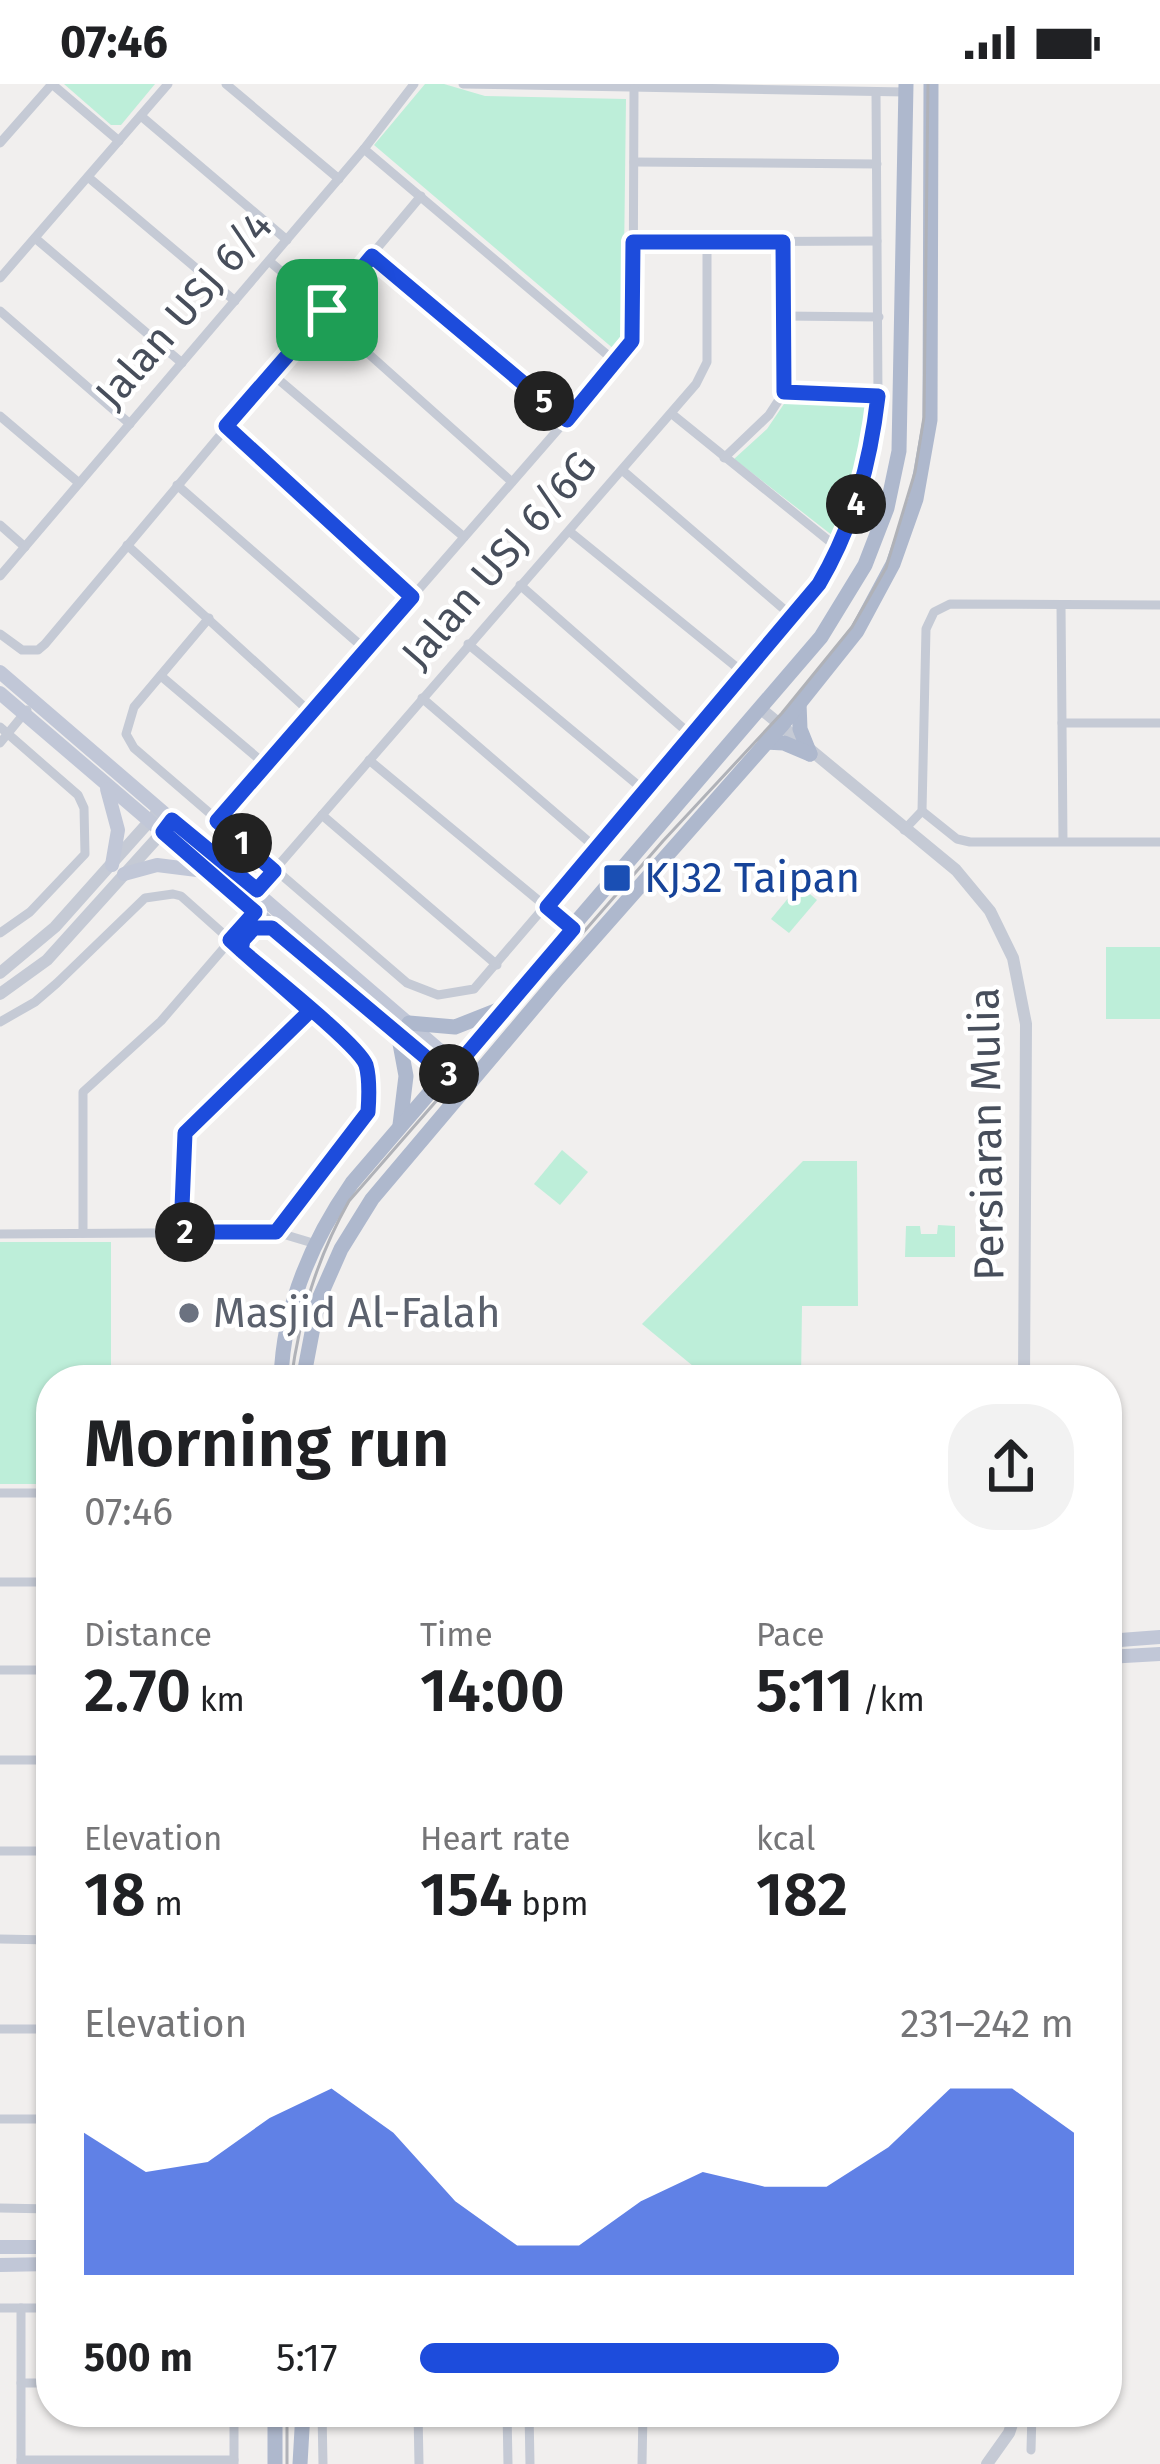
<!DOCTYPE html>
<meta charset="utf-8">
<style>
:root{--surface:#fff;--page:#f2f2f2;--text:#202124;--muted:#757577;--accent:#1d4cdc}
body{margin:0;font-family:"Fira Sans",sans-serif;background:var(--page);color:var(--text);height:100vh;display:flex;flex-direction:column;font-size:45px;white-space:nowrap}
*{box-sizing:border-box;margin:0}
p{font-size:39px;color:var(--muted)}
.icon{flex:none;width:66px;height:66px;fill:none;stroke:currentColor;stroke-width:2;stroke-linecap:round;stroke-linejoin:round}
.map{position:relative;flex:1;overflow:hidden}
.side{position:absolute;left:36px;top:1281px;width:1086px;height:1062px;display:flex;flex-direction:column;background:var(--surface);border-radius:48px;box-shadow:0 3px 9px #0004}
.side>*{flex:none}
.pin{position:absolute;display:grid;place-items:center;width:102px;height:102px;color:#fff;margin:-51px;border-radius:24px;box-shadow:0 6px 18px #0006}
.km{position:absolute;width:60px;height:60px;margin:-30px;border-radius:50%;background:#222;color:#fff;font-size:33px;line-height:60px;text-align:center}
.round{display:grid;place-items:center;flex:none;width:126px;height:126px;border-radius:48px;background:var(--page)}
.summary{display:flex;align-items:center;justify-content:space-between;height:204px;padding:0 48px}
h1{font-size:66px;font-weight:600;line-height:90px}
.metrics{display:grid;grid-template-columns:repeat(3,1fr);gap:18px;height:204px;padding:12px 48px}
.metrics div{display:grid;align-content:center}
.metrics b{font-size:60px;font-weight:600}
.metrics small{font-size:33px;font-weight:400}
.metrics p{font-size:33px}
.chart{height:336px;padding:24px 48px}
.chart p{display:flex;justify-content:space-between}
.chart svg{width:100%;height:216px;margin-top:12px;fill:var(--accent);opacity:.7}
ul{padding:0 48px;list-style:none;font-size:39px}
li{display:grid;grid-template-columns:192px 144px 1fr;align-items:center;height:90px}
li i{height:30px;border-radius:15px;background:var(--accent)}
.status{display:flex;justify-content:space-between;align-items:center;height:84px;padding:0 60px;background:var(--surface);direction:ltr}
.status svg{height:33px;fill:currentColor}
.map>svg:first-child{display:block}
</style>
<div class="status"><b>07:46</b><svg viewBox="0 0 49 12"><path d="M0 12V9h3v3zM5 12V6h3v6zM10 12V3h3v9zM15 12V0h3v12zM26 1h20v11H26zM47 4h2v5h-2z"/></svg></div>
<div class="map">
<svg width="1160" height="2380" viewBox="0 0 1160 2380">
<rect width="100%" height="100%" fill="#f1efee"/>
<g fill="#bdeed9">
<path d="M64 0H155L121 41H111Z"/>
<path d="M425 0H444L485 12 626 15 623 255 615 266 374 61Z"/>
<path d="M788 314 847 318 848 314 875 315 866 375 837 455 734 375 767 345Z"/>
<path d="M799 801 817 816 789 849 771 835Z"/>
<rect x="1106" y="863" width="54" height="72"/>
<path d="M562 1066 588 1088 560 1121 534 1100Z"/>
<path d="M803 1077H857L858 1222H802L801 1296H710L642 1240Z"/>
<path d="M938 1141 955 1142V1173H905L906 1142H920L921 1150H937Z"/>
<path d="M0 1158H111V1296H51V1400H0Z"/>
</g>
<g fill="none" stroke-linecap="round" stroke-linejoin="round">
<g stroke="#c5cad5" stroke-width="9">
<path d="M52 0 119 57"/>
<path d="M226 0 339 95"/>
<path d="M463 0 906 8"/>
<path d="M141 32 287 156"/>
<path d="M0 59 52 0"/>
<path d="M364 65 617 279"/>
<path d="M634 78 877 80"/>
<path d="M88 93 235 217"/>
<path d="M35 154 182 279"/>
<path d="M633 158 877 157"/>
<path d="M372 172 567 336"/>
<path d="M269 177 327 226"/>
<path d="M0 194 168 0"/>
<path d="M0 227 130 340"/>
<path d="M324 230 512 398"/>
<path d="M784 232 879 233"/>
<path d="M272 290 464 453"/>
<path d="M784 308 878 312"/>
<path d="M672 330 839 465"/>
<path d="M0 332 79 399"/>
<path d="M226 342 412 513"/>
<path d="M724 374 769 331 784 308 783 158"/>
<path d="M622 386 793 533"/>
<path d="M177 401 366 566"/>
<path d="M0 441 25 463"/>
<path d="M569 447 745 590"/>
<path d="M127 461 311 629"/>
<path d="M0 492 364 65 414 0"/>
<path d="M520 501 692 652"/>
<path d="M1061 521 1063 757"/>
<path d="M209 534 134 623 126 650 134 664 407 899 438 911 474 905 793 533 839 465 867 386 878 312 876 8"/>
<path d="M0 550 22 566H38L45 560 421 112"/>
<path d="M468 560 645 707"/>
<path d="M161 592 266 681"/>
<path d="M422 614 596 764"/>
<path d="M1062 639H1160"/>
<path d="M0 643 78 711 84 724 85 770 30 828 0 849"/>
<path d="M0 659 27 626"/>
<path d="M369 676 573 845"/>
<path d="M922 727 957 755 970 758H1160"/>
<path d="M322 731 497 881"/>
<path d="M217 737 628 265 633 247 634 5"/>
<path d="M904 746 922 727 926 545 934 528 950 520 1160 521"/>
<path d="M257 806 696 300 707 278V157"/>
<path d="M241 866 243 856 254 844H272"/>
<path d="M0 938 35 918 57 899 145 814 173 810 181 812 357 969 366 983 365 1035 276 1148"/>
<path d="M83 1149V1008L161 937 255 828"/>
<path d="M181 1149 185 1049 311 927"/>
<path d="M0 1150 276 1148 316 1160"/>
<path d="M0 1409H51"/>
<path d="M0 1498H51"/>
<path d="M0 1586H51"/>
<path d="M0 1676H51"/>
<path d="M0 1767H51"/>
<path d="M0 1855 51 1856"/>
<path d="M0 1945H51"/>
<path d="M0 2035H51"/>
<path d="M0 2124 51 2125"/>
<path d="M0 2224H51"/>
<path d="M21 2299H51"/>
<path d="M234 2328V2380"/>
<path d="M322 2328 323 2380"/>
<path d="M418 2328 419 2380"/>
<path d="M507 2328 508 2380"/>
<path d="M529 2328 530 2380"/>
<path d="M1031 2366 1032 2328"/>
<path d="M21 2376H234"/>
<path d="M21 2380V2224"/>
<path d="M642 2380 643 2328"/>
</g>
<g stroke="#c5cad5" stroke-width="12">
<path d="M761 625 956 786 990 827 1013 874 1026 940 1024 1296"/>
<path d="M0 889 55 843 155 731"/>
<path d="M0 910 47 876 168 742"/>
<path d="M987 2380 1009 2349 1016 2328"/>
</g>
<g stroke="#c1c7d7" stroke-width="14">
<path d="M0 588 473 995"/>
<path d="M0 609 464 1006"/>
<path d="M107 705 118 746 112 781"/>
<path d="M124 790 157 781 205 787"/>
<path d="M1107 1557 1160 1553"/>
<path d="M1107 1573 1160 1570"/>
<path d="M0 2163H51"/>
<path d="M0 2181 51 2180"/>
</g>
<g stroke="#aeb8cd" stroke-width="15">
<path d="M799 619 800 645 810 670"/>
<path d="M765 658 784 659 810 670"/>
<path d="M409 939 455 943 498 926"/>
<path d="M398 949 406 992 400 1041"/>
<path d="M281 1296C283 1224 311 1158 352 1099L821 553 865 481 887 424 899 367 906 0"/>
<path d="M303 1296 318 1217 341 1165 372 1115 557 896 782 641 857 547 893 480 916 415 930 336 931 0"/>
<path d="M275 2328V2380"/>
<path d="M300 2380 303 2328"/>
</g>
<g stroke="#b0b2b8" stroke-width="3">
<path d="M291 1296C300 1231 317 1174 349 1117L663 757 782 629 852 543 886 484 915 388 924 333 928 0"/>
<path d="M287 2328V2380"/>
</g>
</g>
<g fill="none" stroke-linecap="round" stroke-linejoin="round">
<defs>
<path id="route" d="M327 226 226 342 412 513 217 737 274 787 257 806 172 736 163 748 255 828 230 856 241 866 310 927 185 1049 181 1148H276L368 1028C369 1014 370 995 366 981 359 961 263 885 241 866L243 856 254 844H272L448 992 573 845 547 823 819 500C854 440 870 380 878 312L784 308 783 158H633L632 257 567 336 372 172 327 226"/>
</defs>
<use href="#route" stroke="#fff" stroke-width="24"/>
<use href="#route" stroke="#1d4cdc" stroke-width="15"/>
</g>
<rect fill="#1a4fb4" stroke="#fff" stroke-width="4.5" x="602" y="779" width="30" height="30" rx="6"/>
<circle fill="#6b7280" stroke="#fff" stroke-width="4.5" cx="189" cy="1229" r="12"/>
<g text-anchor="middle" dominant-baseline="central" stroke-width="9" stroke-linejoin="round" paint-order="stroke">
<g font-size="42" fill="#474e5b" stroke="#fff">
<text transform="translate(184 226) rotate(-49)">Jalan USJ 6/4</text>
<text transform="translate(499 476) rotate(-49)">Jalan USJ 6/6G</text>
<text transform="translate(987 1050) rotate(-91)">Persiaran Mulia</text>
</g>
<g font-size="42" fill="#164399" stroke="#fff" text-anchor="start">
<text x="644" y="794">KJ32 Taipan</text>
</g>
<g font-size="42" fill="#5b616d" stroke="#fff" text-anchor="start">
<text x="213" y="1229">Masjid Al-Falah</text>
</g>
</g>
</svg>
<div class="pin" style="left:327px;top:226px;background:#1e9e55"><svg class="icon" aria-label="arrive" viewBox="0 0 24 24"><path d="M6 21V4h12l-3 4 3 4H6"/></svg></div>
<b class="km" style="left:242px;top:759px">1</b>
<b class="km" style="left:185px;top:1148px">2</b>
<b class="km" style="left:449px;top:990px">3</b>
<b class="km" style="left:856px;top:420px">4</b>
<b class="km" style="left:544px;top:317px">5</b>
<section class="side">
<div class="summary"><div><h1>Morning run</h1><p>07:46</p></div><a class="round"><svg class="icon" aria-label="share" viewBox="0 0 24 24"><path d="M12 15V3M7 8l5-5 5 5M5 13v7h14v-7"/></svg></a></div>
<div class="metrics">
<div><p>Distance</p><b>2.70<small> km</small></b></div>
<div><p>Time</p><b>14:00</b></div>
<div><p>Pace</p><b>5:11<small> /km</small></b></div>
</div>
<div class="metrics">
<div><p>Elevation</p><b>18<small> m</small></b></div>
<div><p>Heart rate</p><b>154<small> bpm</small></b></div>
<div><p>kcal</p><b>182</b></div>
</div>
<div class="chart"><p><span>Elevation</span>231–242 m</p>
<svg viewBox="0 0 160 44" preserveAspectRatio="none"><path d="M0 44V15L10 23L20 21L30 12L40 6L50 15L60 29L70 38L80 38L90 29L100 23L110 26L120 26L130 18L140 6L150 6L160 15V44z"/></svg>
</div>
<ul>
<li><b>500 m</b>5:17<i style="width:64%"></i></li>
</ul>
</section>
</div>
